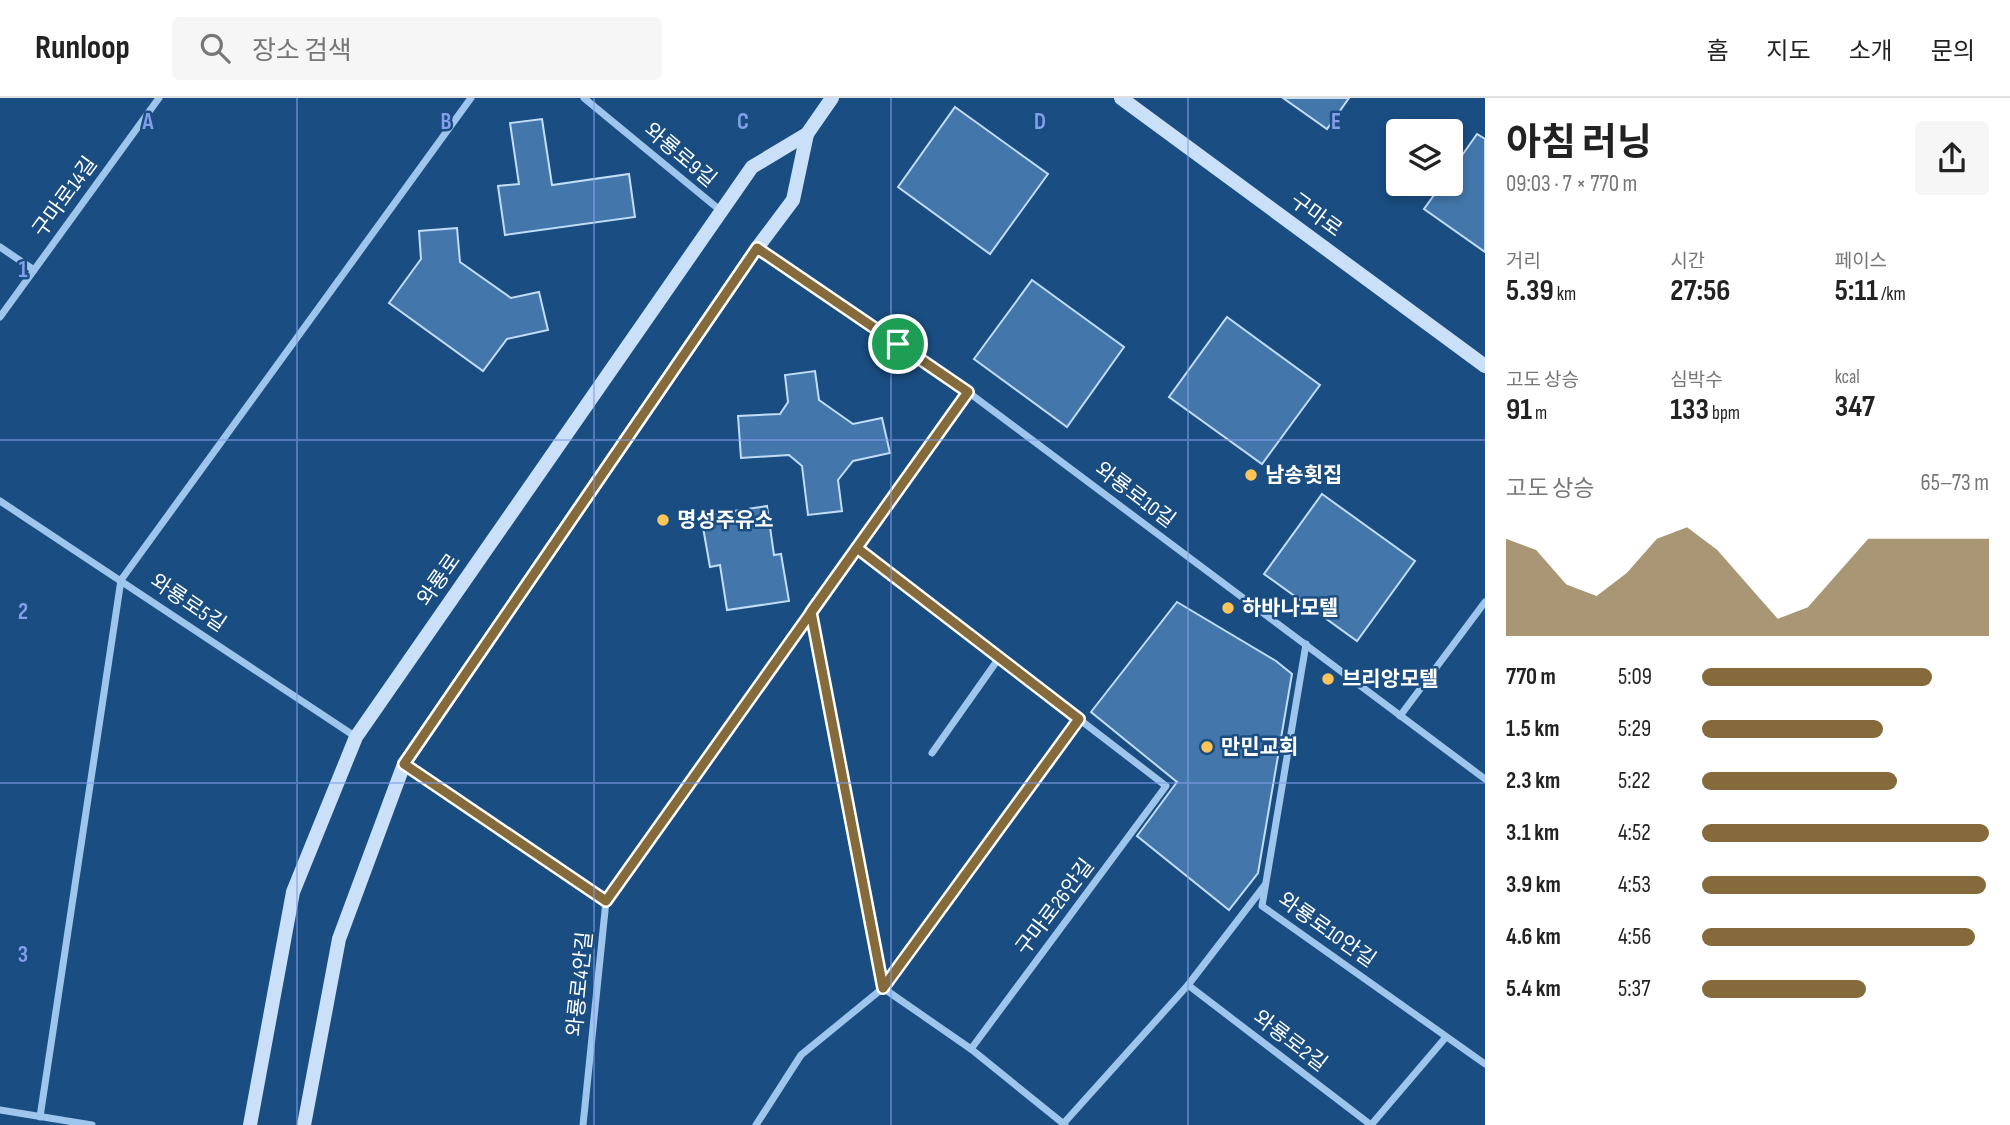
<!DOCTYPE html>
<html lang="ko">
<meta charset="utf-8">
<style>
:root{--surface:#fff;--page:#f6f6f6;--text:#222;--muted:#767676;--line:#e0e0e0;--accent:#856b3b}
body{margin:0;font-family:"Sofia Sans Condensed","Noto Sans KR",sans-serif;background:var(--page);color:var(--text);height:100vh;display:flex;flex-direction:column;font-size:26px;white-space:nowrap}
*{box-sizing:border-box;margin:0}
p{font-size:23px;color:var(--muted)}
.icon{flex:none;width:38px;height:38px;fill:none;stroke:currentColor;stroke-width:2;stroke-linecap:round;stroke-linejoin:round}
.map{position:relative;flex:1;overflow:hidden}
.side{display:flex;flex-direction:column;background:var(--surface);width:525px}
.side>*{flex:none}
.buttons{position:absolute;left:1386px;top:21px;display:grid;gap:14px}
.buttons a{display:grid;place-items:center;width:77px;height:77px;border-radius:7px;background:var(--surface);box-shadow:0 4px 10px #0003;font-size:35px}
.pin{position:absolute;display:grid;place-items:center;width:60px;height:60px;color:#fff;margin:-30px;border:4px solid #fff;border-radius:50%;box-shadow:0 2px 7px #0007}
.round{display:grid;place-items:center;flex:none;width:74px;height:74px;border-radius:7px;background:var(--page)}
.overview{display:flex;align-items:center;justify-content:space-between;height:119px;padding:0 21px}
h1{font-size:38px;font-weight:700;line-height:52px}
.stats{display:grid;grid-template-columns:repeat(3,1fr);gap:10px;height:119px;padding:7px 21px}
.stats div{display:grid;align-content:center}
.stats b{font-size:30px;font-weight:700}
.stats small{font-size:19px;font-weight:400}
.stats p{font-size:19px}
.chart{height:196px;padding:14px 21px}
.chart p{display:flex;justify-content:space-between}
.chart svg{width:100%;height:126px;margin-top:7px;fill:var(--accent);opacity:.7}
ul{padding:0 21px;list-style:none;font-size:23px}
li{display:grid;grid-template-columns:112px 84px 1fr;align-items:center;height:52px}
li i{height:18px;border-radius:9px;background:var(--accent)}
header{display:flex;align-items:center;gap:42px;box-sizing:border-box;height:98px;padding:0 35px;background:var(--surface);border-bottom:2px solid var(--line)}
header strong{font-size:33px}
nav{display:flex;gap:38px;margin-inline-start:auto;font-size:24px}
.search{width:490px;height:63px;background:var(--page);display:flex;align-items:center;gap:18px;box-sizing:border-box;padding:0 24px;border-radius:7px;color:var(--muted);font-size:26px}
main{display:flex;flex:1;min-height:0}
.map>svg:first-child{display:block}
</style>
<header>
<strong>Runloop</strong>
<div class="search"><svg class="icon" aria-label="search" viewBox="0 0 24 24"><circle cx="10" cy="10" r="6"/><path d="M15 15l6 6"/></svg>장소 검색</div>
<nav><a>홈</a><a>지도</a><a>소개</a><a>문의</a></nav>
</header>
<main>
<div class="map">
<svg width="1485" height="1027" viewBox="0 0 1485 1027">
<rect width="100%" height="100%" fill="#1a4d81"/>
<g fill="#4377ab" stroke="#c2ddf8" stroke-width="2">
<path d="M1283 0H1349L1327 31Z"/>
<path d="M955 9 1048 76 990 156 898 89Z"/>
<path d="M542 21 552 87 629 76 635 119 505 137 498 88 519 86 510 25Z"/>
<path d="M1477 36 1485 41V154L1424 111 1442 86H1451V73Z"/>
<path d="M457 130 460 164 511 200 539 194 548 232 507 241 483 273 389 205 421 161 419 133Z"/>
<path d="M1032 182 1124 249 1067 329 974 261Z"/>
<path d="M1227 219 1320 287 1262 366 1169 299Z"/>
<path d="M815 273 819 302 853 326 882 320 890 355 853 363 838 382 842 413 808 417 802 368 789 357 741 360 738 318 780 316 788 304 785 277Z"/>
<path d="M1322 396 1415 463 1357 543 1264 476Z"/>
<path d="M767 408 774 457 781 456 789 503 727 512 720 467 710 469 701 418Z"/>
<path d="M1177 504 1276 563 1292 576 1258 775 1229 812 1137 738 1177 684 1091 614Z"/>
</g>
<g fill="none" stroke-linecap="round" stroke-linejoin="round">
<g stroke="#9ec5eb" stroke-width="7">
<path d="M584 0 721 113"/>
<path d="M0 149 34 172"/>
<path d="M757 150 968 294 1485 681"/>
<path d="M0 219 159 0"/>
<path d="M0 403 356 639"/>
<path d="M857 450 1166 688 971 951"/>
<path d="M811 514 883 890 971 951 1065 1027"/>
<path d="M1306 546 1262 808 1485 966"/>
<path d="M1400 618 1485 504"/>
<path d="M932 655 999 560"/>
<path d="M404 666 606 803"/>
<path d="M1188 887 1371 1027"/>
<path d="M0 1012 92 1027"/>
<path d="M40 1019 121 482 471 0"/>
<path d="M1063 1026 1188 887 1265 787"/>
<path d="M583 1027 606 803 968 294"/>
<path d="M756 1027 801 957 883 890 1079 621"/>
<path d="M1371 1027 1446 939"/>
</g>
<g stroke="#c9e0f8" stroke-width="14">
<path d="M1121 0 1485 268"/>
<path d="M250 1027 293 794 356 639 752 69 807 36 832 0"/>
<path d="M304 1027 339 841 404 666 757 150 793 102 807 36"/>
</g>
</g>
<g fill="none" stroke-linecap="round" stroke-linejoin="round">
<defs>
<path id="route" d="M898 246 757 150 404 666 606 803 857 450 1079 621 883 890 811 514 968 294 898 246"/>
</defs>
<use href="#route" stroke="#fff" stroke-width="14"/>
<use href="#route" stroke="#856b3b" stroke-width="9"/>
</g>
<path fill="none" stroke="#839eea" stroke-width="2" stroke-opacity="0.55" d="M297 0V1027M594 0V1027M891 0V1027M1188 0V1027M0 342H1485M0 685H1485"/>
<g fill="#fdc559" stroke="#1a4d81" stroke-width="2.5">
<circle cx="1251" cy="377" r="7"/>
<circle cx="663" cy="422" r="7"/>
<circle cx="1228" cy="510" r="7"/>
<circle cx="1328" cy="581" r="7"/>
<circle cx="1207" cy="649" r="7"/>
</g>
<g text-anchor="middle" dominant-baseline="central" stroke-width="5" stroke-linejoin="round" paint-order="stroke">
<g font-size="21" fill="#fff" stroke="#1a4d81">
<text transform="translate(680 57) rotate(40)">와룡로9길</text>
<text transform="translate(65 99) rotate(-54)">구마로14길</text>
<text transform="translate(1316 117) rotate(36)">구마로</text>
<text transform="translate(1135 397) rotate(37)">와룡로10길</text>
<text transform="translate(439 482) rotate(-55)">와룡로</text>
<text transform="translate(188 505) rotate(34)">와룡로5길</text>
<text transform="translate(1055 809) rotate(-53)">구마로26안길</text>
<text transform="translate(1327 832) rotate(35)">와룡로10안길</text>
<text transform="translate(580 886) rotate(-84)">와룡로4안길</text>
<text transform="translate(1290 943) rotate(37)">와룡로2길</text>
</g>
<g font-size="21" font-weight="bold" fill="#fff" stroke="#1a4d81" text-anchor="start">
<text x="1265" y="377">남송횟집</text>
<text x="677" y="422">명성주유소</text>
<text x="1242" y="510">하바나모텔</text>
<text x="1342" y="581">브리앙모텔</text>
<text x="1221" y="649">만민교회</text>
</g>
</g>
<g font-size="23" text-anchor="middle" font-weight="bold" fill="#839eea" stroke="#1a4d81" stroke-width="5" stroke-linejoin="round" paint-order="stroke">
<text x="148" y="31">A</text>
<text x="446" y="31">B</text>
<text x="743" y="31">C</text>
<text x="1040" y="31">D</text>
<text x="1336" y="31">E</text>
<text x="23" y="179">1</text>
<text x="23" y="521">2</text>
<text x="23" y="864">3</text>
</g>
</svg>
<div class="buttons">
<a><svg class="icon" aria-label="layers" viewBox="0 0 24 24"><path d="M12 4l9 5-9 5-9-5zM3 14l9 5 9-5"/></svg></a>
</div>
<div class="pin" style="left:898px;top:246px;background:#1e9e55"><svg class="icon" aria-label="arrive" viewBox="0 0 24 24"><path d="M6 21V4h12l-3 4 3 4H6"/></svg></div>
</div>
<section class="side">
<div class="overview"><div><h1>아침 러닝</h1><p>09:03 · 7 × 770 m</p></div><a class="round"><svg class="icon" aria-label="share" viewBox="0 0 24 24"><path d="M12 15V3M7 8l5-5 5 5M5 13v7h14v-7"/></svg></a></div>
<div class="stats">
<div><p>거리</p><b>5.39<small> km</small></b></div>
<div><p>시간</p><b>27:56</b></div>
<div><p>페이스</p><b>5:11<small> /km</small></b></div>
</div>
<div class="stats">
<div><p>고도 상승</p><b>91<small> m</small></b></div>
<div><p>심박수</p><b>133<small> bpm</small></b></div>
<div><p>kcal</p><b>347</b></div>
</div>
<div class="chart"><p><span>고도 상승</span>65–73 m</p>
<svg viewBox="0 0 160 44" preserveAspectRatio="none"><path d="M0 44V10L10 14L20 26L30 30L40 22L50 10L60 6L70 14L80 26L90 38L100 34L110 22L120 10L130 10L140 10L150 10L160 10V44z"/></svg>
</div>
<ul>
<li><b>770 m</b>5:09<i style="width:80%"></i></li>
<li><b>1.5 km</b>5:29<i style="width:63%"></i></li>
<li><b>2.3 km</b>5:22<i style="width:68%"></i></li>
<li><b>3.1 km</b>4:52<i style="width:100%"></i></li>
<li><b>3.9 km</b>4:53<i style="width:99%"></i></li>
<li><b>4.6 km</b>4:56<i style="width:95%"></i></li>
<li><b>5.4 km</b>5:37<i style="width:57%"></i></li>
</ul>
</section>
</main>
